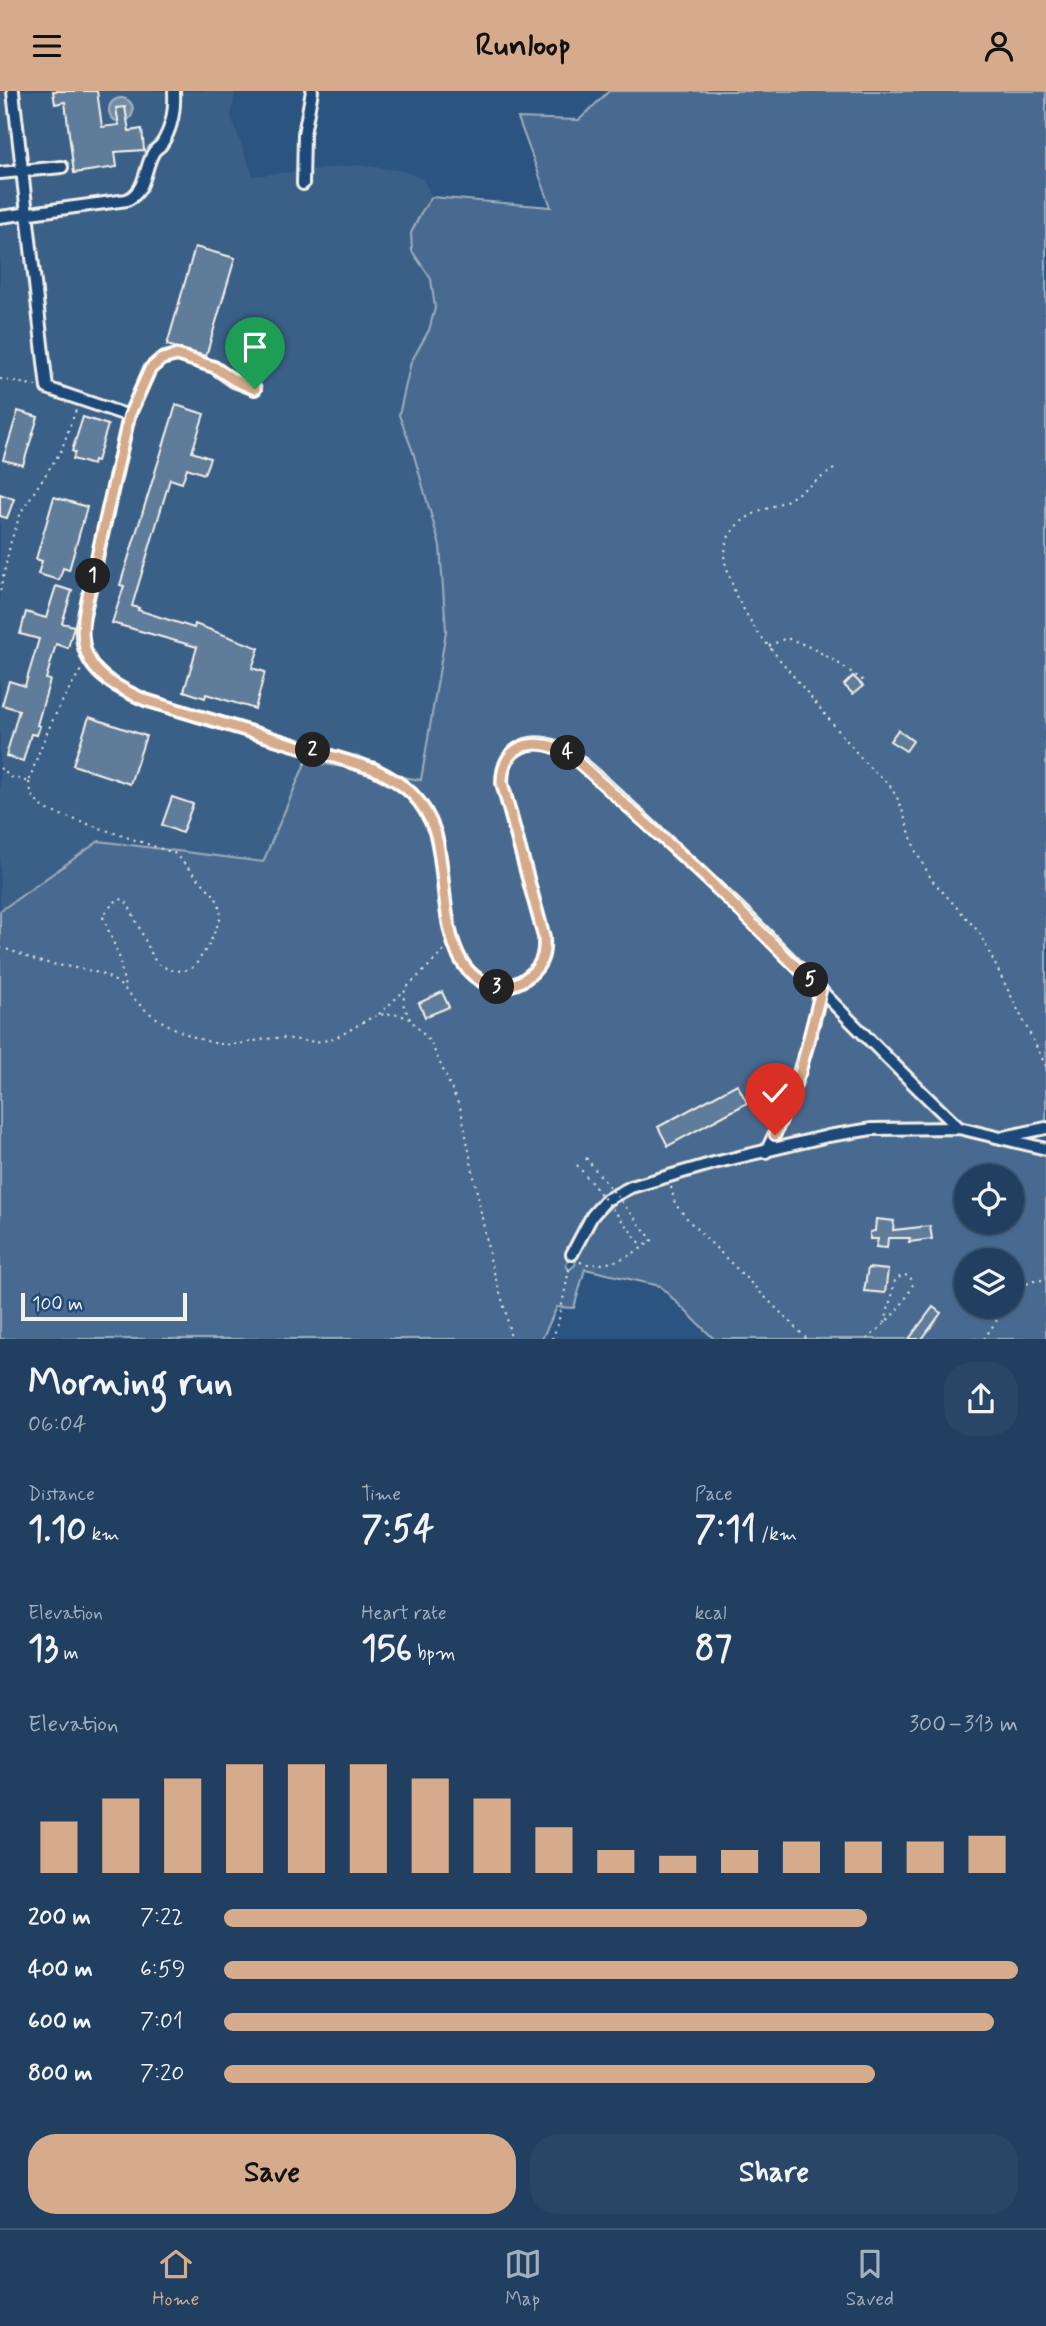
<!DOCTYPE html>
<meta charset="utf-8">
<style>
:root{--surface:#213f61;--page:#294667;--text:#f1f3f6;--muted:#a2afbd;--line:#3e5876;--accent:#d6ab8b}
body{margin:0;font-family:Mynerve,sans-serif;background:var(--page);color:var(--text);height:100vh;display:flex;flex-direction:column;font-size:26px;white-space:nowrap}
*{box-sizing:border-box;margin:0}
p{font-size:23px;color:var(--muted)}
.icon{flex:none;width:38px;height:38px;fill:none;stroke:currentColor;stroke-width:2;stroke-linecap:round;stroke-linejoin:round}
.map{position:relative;height:1248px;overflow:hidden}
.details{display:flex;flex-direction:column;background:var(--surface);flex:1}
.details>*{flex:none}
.fabs{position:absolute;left:954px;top:1073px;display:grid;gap:14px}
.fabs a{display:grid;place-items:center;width:70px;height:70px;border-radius:50%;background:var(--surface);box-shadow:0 2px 5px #0004,0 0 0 2px var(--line);font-size:35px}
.scale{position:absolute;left:21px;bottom:18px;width:166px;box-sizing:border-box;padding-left:7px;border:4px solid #f4f1e8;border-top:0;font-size:19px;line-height:24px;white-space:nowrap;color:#f4f1e8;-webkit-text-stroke:5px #1f4a7a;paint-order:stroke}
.pin{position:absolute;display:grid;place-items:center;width:60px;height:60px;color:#fff;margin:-72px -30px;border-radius:50% 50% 50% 0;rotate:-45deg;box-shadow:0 0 7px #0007}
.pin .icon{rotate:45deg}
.km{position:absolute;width:35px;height:35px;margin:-18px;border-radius:50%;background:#222;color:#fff;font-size:19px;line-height:35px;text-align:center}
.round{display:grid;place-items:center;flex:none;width:74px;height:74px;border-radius:28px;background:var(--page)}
.overview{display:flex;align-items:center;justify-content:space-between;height:119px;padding:0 28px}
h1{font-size:38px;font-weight:800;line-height:52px}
.stats{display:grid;grid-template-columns:repeat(3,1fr);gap:10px;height:119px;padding:7px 28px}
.stats div{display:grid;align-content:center}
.stats b{font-size:35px;font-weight:800}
.stats small{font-size:19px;font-weight:400}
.stats p{font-size:19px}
.chart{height:196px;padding:14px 28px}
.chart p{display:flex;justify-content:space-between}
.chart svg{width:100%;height:126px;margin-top:7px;stroke:var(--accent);stroke-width:6}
.cta{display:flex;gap:14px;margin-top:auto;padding:14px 28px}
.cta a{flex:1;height:80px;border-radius:28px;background:var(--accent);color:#111;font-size:28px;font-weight:800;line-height:80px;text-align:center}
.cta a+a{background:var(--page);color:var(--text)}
ul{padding:0 28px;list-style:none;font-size:23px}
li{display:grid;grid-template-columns:112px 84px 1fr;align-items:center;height:52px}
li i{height:18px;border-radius:9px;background:var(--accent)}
header{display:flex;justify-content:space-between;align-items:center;height:91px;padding:0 28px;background:var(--accent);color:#111;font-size:32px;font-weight:800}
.dock{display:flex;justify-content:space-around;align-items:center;height:98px;border-top:2px solid var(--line);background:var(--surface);font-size:19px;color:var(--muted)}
.dock a{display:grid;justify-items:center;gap:4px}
.dock .current{color:var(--accent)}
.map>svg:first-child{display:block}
</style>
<header><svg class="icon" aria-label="menu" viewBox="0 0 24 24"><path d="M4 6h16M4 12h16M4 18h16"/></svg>Runloop<svg class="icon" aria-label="person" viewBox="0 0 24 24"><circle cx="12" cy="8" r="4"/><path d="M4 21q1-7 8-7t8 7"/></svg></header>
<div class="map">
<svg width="1046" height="1248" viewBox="0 0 1046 1248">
<rect width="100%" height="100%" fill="#2c5481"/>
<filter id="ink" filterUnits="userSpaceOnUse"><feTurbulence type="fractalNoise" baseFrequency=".0143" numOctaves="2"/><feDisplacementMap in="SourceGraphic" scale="14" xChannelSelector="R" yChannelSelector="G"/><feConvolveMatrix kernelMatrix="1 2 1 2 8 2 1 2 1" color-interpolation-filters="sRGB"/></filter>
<g filter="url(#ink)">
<path fill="#3b6088" d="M0 0H235L231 26 253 85 358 74 404 80 423 88 432 106 422 120 411 142 412 160 431 188 435 217 429 239 411 271 399 324 413 361 440 455 446 540 421 689 306 670 263 771 99 751 0 820Z"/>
<path fill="#496b90" stroke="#9eaebc" stroke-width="2" fill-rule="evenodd" d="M609 0H1046V1037L1003 1047 1046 1058V1248H714L660 1195 585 1178 574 1217 557 1216 542 1248H0V820L99 750 263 771 306 670 421 689 446 540 440 455 413 361 399 324 411 271 429 239 435 217 431 188 412 160 411 142 422 120 432 106 551 116 518 27 579 29ZM654 1084 622 1105 596 1130 578 1160 575 1174 569 1179 566 1174 574 1148 590 1121ZM966 1085H1012V1130H966ZM966 1169H1012V1214H966Z"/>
<circle fill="#738ca6" stroke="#a7b4c0" stroke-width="2" cx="121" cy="19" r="12"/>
<g fill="#5e7b9a" stroke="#f4f1e8" stroke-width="2">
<path d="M53 0H97L102 36 119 34 116 17 125 16 129 40 142 38 144 59 115 61 117 76 74 82 65 11 55 13Z"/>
<path d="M195 156 235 167 206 265 167 254Z"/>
<path d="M176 314 204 323 192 361 210 367 204 383 187 377 182 392 170 388 132 515 139 517 138 519 194 537 195 533 259 557 252 577 265 581 255 618 206 603 205 607 184 600 197 556 112 532 124 495 120 494Z"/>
<path d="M18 320 38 326 23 374 3 369Z"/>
<path d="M83 326 108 334 97 370 94 369 93 374 73 368 75 361 72 360Z"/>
<path d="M0 403 14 408 7 427 0 425Z"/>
<path d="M54 406 87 416 69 479 63 477 59 489 38 483 42 470 36 468Z"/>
<path d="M56 495 72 500 62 532 74 535 68 557 56 553 46 588 50 589 37 634 40 635 37 644 31 643 23 670 6 665 19 619 2 614 9 590 25 595 39 548 20 543 26 521 46 527Z"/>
<path d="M853 585 863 595 853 603 844 594Z"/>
<path d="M89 626 146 645 130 693 73 674Z"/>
<path d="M898 639 913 650 906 660 890 650Z"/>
<path d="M172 706 193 713 182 742 162 734Z"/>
<path d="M442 901 449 916 425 926 419 912Z"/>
<path d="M737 993 747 1012 668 1055 658 1036Z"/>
<path d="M876 1128 894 1130 893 1139 930 1135 932 1148 909 1151 910 1147H888L887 1157 876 1156 878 1148H870V1141L875 1140Z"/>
<path d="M868 1177 888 1179 885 1202 864 1200Z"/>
<path d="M933 1216 941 1222 922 1248H909Z"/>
</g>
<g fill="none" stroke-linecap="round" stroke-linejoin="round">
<defs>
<g id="minor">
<path d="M13 0 47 297 129 325"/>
<path d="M0 82 62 76"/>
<path d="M303 93 304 43 312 0"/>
<path d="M0 126 127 109C146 100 144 79 153 62 155 58 158 57 161 54 172 38 175 19 174 0"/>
<path d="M255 298 234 290 214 276 177 264 161 268 150 278 129 325 82 534C79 578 111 594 145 609L374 678C405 693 423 707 435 741 449 784 436 878 491 894 505 898 520 893 530 884 543 873 545 862 544 846L502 692C502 660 526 645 556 656 578 664 626 714 646 731 685 768 725 803 763 841 828 906 891 973 959 1037"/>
<path d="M1004 1046 1046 1037"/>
<path d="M766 1061C792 1009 809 957 821 899"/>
<path d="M572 1163 592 1125 606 1109 631 1096 714 1072 828 1045 872 1038 959 1037 1046 1058"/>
</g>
</defs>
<use href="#minor" stroke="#f4f1e8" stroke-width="16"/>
<g stroke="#f4f1e8" stroke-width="2" stroke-dasharray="2 5" stroke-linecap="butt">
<path d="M0 288 37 295"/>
<path d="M834 378 788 409 751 424 738 433 727 448 724 468 736 505 757 541 866 673 890 695 899 710 916 761 932 789 979 841 1046 975"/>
<path d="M0 500 11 450 21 421 61 360 76 319"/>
<path d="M769 555 786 547C816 556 840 573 865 591"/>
<path d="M0 677 11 686 29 691C41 651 58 614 81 579"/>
<path d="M29 691C32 708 36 713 52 721L174 762 215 805 220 816 221 826 209 854 194 876 182 880 172 879 161 875 154 868 129 815 125 809 118 808 109 817 103 826 119 865 125 897"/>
<path d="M0 857C13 859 23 865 35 869 57 876 88 876 108 886 121 892 130 904 140 914 157 931 196 950 221 953 241 955 260 947 279 947 294 947 307 952 322 950 356 945 371 910 410 928"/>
<path d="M444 860 405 898 403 913 410 928 431 952 461 1019 490 1168 506 1222 511 1248"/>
<path d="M379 923 403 901"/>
<path d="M671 1096 675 1113 692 1133 807 1248"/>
<path d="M580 1171C604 1179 634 1165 652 1149L650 1146"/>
<path d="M1012 1208C1021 1197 1031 1186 1046 1190"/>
<path d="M552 1248 558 1233 570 1174"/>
<path d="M867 1248C885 1233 905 1214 913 1193L910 1185 903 1184 895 1189 885 1232"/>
<path d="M984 1248 1007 1214"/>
</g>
<use href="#minor" stroke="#1f4a7a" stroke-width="10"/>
<g stroke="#f4f1e8" stroke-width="2" stroke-dasharray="2 5" stroke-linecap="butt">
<path d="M586 1067 650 1146"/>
<path d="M577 1074 641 1153"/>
</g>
</g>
</g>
<g fill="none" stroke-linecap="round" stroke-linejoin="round" filter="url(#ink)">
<defs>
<path id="route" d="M255 298 234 289 214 276 177 264 162 268 150 278 129 325 86 514C75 571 96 587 145 609L374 678C405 693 423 707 435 741 449 784 436 878 491 894 504 898 520 893 530 884 543 873 545 862 544 846L502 692C502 650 538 645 569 663L699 780 821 900 800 982 775 1044"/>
</defs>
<use href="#route" stroke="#fff" stroke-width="14"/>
<use href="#route" stroke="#d6ab8b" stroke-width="9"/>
</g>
</svg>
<div class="fabs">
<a><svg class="icon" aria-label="locate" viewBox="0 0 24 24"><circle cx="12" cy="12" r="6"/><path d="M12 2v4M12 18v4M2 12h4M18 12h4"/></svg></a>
<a><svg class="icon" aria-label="layers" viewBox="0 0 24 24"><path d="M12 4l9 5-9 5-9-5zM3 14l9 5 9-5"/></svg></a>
</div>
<div class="scale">100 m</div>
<div class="pin" style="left:255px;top:298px;background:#1e9e55"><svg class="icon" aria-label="arrive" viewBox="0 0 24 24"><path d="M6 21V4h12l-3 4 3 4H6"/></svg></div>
<div class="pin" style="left:775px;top:1044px;background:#d93025"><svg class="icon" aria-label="check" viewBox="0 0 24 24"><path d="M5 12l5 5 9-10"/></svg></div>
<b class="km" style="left:93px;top:485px">1</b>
<b class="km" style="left:313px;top:659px">2</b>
<b class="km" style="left:497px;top:896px">3</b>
<b class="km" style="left:568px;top:662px">4</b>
<b class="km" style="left:811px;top:889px">5</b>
</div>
<section class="details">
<div class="overview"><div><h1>Morning run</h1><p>06:04</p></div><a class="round"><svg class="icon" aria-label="share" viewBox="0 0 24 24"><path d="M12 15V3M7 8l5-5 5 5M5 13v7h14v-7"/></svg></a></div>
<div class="stats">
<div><p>Distance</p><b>1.10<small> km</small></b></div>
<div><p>Time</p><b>7:54</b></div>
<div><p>Pace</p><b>7:11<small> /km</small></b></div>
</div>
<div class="stats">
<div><p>Elevation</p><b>13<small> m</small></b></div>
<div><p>Heart rate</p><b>156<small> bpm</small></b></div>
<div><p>kcal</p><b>87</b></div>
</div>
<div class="chart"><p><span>Elevation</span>300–313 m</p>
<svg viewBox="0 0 160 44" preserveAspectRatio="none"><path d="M5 44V26M15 44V18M25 44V11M35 44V6M45 44V6M55 44V6M65 44V11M75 44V18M85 44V28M95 44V36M105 44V38M115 44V36M125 44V33M135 44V33M145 44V33M155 44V31"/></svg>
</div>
<ul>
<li><b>200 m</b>7:22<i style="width:81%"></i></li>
<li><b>400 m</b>6:59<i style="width:100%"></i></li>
<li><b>600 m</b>7:01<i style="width:97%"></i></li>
<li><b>800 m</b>7:20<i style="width:82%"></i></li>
</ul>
<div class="cta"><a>Save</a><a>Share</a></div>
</section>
<nav class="dock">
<a class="current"><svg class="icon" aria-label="home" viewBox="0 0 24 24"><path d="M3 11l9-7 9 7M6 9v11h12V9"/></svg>Home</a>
<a><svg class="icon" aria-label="map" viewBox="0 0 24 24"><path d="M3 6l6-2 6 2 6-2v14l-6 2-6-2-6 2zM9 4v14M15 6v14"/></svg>Map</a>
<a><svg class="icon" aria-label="saved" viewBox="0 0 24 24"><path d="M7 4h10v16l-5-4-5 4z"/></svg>Saved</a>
</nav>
